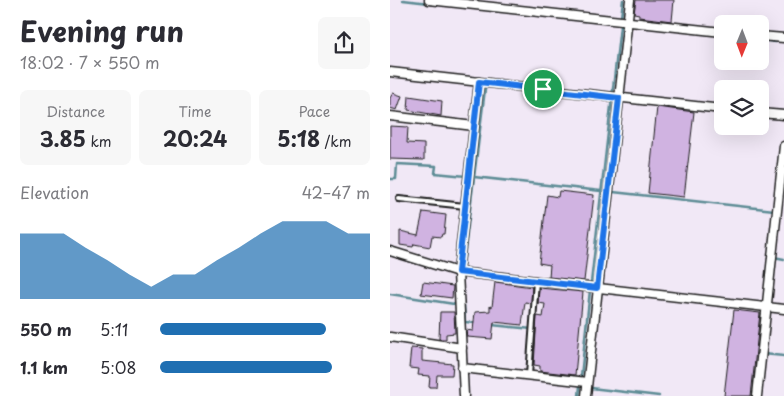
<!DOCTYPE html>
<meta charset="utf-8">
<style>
:root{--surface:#fff;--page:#f7f7f7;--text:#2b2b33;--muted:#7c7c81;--accent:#1f6fb2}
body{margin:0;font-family:"Playpen Sans",sans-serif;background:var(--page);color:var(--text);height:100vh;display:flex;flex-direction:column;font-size:19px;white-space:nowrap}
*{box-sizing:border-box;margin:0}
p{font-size:16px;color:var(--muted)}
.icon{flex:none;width:28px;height:28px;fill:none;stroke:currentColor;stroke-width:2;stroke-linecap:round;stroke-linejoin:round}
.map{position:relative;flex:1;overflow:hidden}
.sheet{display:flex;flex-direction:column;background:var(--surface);width:390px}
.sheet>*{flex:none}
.needle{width:32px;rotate:181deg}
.tools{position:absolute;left:324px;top:15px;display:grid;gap:10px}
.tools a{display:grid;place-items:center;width:55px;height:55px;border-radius:8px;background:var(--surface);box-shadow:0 5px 20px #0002;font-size:25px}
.pin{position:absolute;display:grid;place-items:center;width:42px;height:42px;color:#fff;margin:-21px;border:2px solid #fff;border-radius:50%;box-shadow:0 1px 5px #0007}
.round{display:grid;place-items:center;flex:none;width:52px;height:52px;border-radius:8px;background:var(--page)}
.headline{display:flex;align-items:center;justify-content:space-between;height:85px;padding:0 20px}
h1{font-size:28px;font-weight:700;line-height:38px}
.stats{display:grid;grid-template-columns:repeat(3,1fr);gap:8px;height:85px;padding:5px 20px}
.stats div{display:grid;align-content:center;border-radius:8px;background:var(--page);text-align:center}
.stats b{font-size:21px;font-weight:700}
.stats small{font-size:14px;font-weight:400}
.stats p{font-size:14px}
.chart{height:140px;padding:10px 20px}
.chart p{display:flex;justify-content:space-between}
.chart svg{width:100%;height:90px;margin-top:5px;fill:var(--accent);opacity:.7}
ul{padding:0 20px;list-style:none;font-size:16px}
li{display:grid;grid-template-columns:80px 60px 1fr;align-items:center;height:38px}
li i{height:12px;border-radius:6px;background:var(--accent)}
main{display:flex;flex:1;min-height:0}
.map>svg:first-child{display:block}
</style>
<main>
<section class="sheet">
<div class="headline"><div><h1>Evening run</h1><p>18:02 · 7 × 550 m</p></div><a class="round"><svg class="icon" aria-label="share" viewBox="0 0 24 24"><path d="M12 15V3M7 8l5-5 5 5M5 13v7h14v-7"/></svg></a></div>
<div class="stats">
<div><p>Distance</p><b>3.85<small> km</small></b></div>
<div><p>Time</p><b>20:24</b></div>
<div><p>Pace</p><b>5:18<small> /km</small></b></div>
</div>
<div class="chart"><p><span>Elevation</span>42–47 m</p>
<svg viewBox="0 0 160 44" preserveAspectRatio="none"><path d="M0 44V12L10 12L20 12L30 19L40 25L50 32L60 38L70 32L80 32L90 25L100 19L110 12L120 6L130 6L140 6L150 12L160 12V44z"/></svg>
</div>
<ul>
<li><b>550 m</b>5:11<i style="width:79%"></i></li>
<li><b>1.1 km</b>5:08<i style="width:82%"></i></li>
</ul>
</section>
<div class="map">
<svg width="394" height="396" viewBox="0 0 394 396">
<rect width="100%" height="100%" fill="#f1e8f6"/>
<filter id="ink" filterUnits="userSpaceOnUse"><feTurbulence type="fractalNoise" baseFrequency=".02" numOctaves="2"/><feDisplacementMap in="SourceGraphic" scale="10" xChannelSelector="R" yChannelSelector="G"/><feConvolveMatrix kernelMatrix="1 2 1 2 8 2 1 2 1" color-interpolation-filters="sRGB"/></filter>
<g filter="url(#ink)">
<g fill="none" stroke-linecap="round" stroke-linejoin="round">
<g stroke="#5d8c95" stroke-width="2.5">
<path d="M13 0 39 3"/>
<path d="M370 40 386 42"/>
<path d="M84 177 211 191"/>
<path d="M0 179H6L7 164 46 166 45 173 76 176"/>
<path d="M223 192 384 210"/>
<path d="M384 257 394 259"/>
<path d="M73 266 95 89"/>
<path d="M201 283 233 0"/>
<path d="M0 294 64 304"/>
<path d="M74 305 75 322 86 323"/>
<path d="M102 325 142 329"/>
<path d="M373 354 394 356"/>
<path d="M201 388 269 396"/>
<path d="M189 396 200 290"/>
</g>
</g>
<g fill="#d0b3e1" stroke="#1c1c1c">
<path d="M246 0H284L282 21 249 17V14L244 13Z"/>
<path d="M3 93 12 96 7 110 0 108V98Z"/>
<path d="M19 96 52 101 51 116 18 110Z"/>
<path d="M267 107 304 112 294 197 258 193Z"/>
<path d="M0 126 18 127 17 143 34 144V160L0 159Z"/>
<path d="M169 191 204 195 194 281 159 277 160 265 149 263 157 195 168 197Z"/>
<path d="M33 212 56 215 54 234H52L51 237 42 236 40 247 24 244 23 247 10 245V231L28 235Z"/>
<path d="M33 282 63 286 62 298 31 294Z"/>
<path d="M105 282 142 287 141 303 135 302 132 325 104 322 102 339 77 337 76 330 83 331 85 312 100 311V306L102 307Z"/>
<path d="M149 288 193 292 185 375 150 371V366L144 365 147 316 153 317 155 304 148 303Z"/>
<path d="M344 310 370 313 361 396H334Z"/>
<path d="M50 312H64L65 333 56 334V339H49Z"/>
<path d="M21 348 32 349V361L63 364 62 375H47L46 387H39L40 376 28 375 29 369 19 368Z"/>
</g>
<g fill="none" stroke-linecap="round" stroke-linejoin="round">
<defs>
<g id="service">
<path d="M9 199 75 206"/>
<path d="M139 375 146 281"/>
</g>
<g id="minor">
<path d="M39 0 332 32"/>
<path d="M370 36 394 38"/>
<path d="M0 72 332 109"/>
<path d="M370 113 394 115"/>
<path d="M0 116 84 126"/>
<path d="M0 251 68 272 394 309"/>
<path d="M0 337 72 348"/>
<path d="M72 368 197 382"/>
<path d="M74 396 68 272 89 82"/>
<path d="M196 396 240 0"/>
<path d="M367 396 394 146"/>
</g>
</defs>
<use href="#service" stroke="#1c1c1c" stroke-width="8"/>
<use href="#minor" stroke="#1c1c1c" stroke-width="11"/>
<use href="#service" stroke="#fff" stroke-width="4"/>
<use href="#minor" stroke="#fff" stroke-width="8"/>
</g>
</g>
<g fill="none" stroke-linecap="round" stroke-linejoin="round" filter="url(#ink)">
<defs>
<path id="route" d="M89 82 229 98 207 288 68 272Z"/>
</defs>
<use href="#route" stroke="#fff" stroke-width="10"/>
<use href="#route" stroke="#1a73e8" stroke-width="6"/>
</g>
</svg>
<div class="tools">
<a><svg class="needle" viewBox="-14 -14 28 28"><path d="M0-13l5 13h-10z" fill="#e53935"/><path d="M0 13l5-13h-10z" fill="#7c7c81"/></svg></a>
<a><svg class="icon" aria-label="layers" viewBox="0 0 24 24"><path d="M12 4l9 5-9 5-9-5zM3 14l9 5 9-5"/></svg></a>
</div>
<div class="pin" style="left:153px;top:89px;background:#1e9e55"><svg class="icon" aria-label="arrive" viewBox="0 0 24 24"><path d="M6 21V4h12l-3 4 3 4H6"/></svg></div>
</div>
</main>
